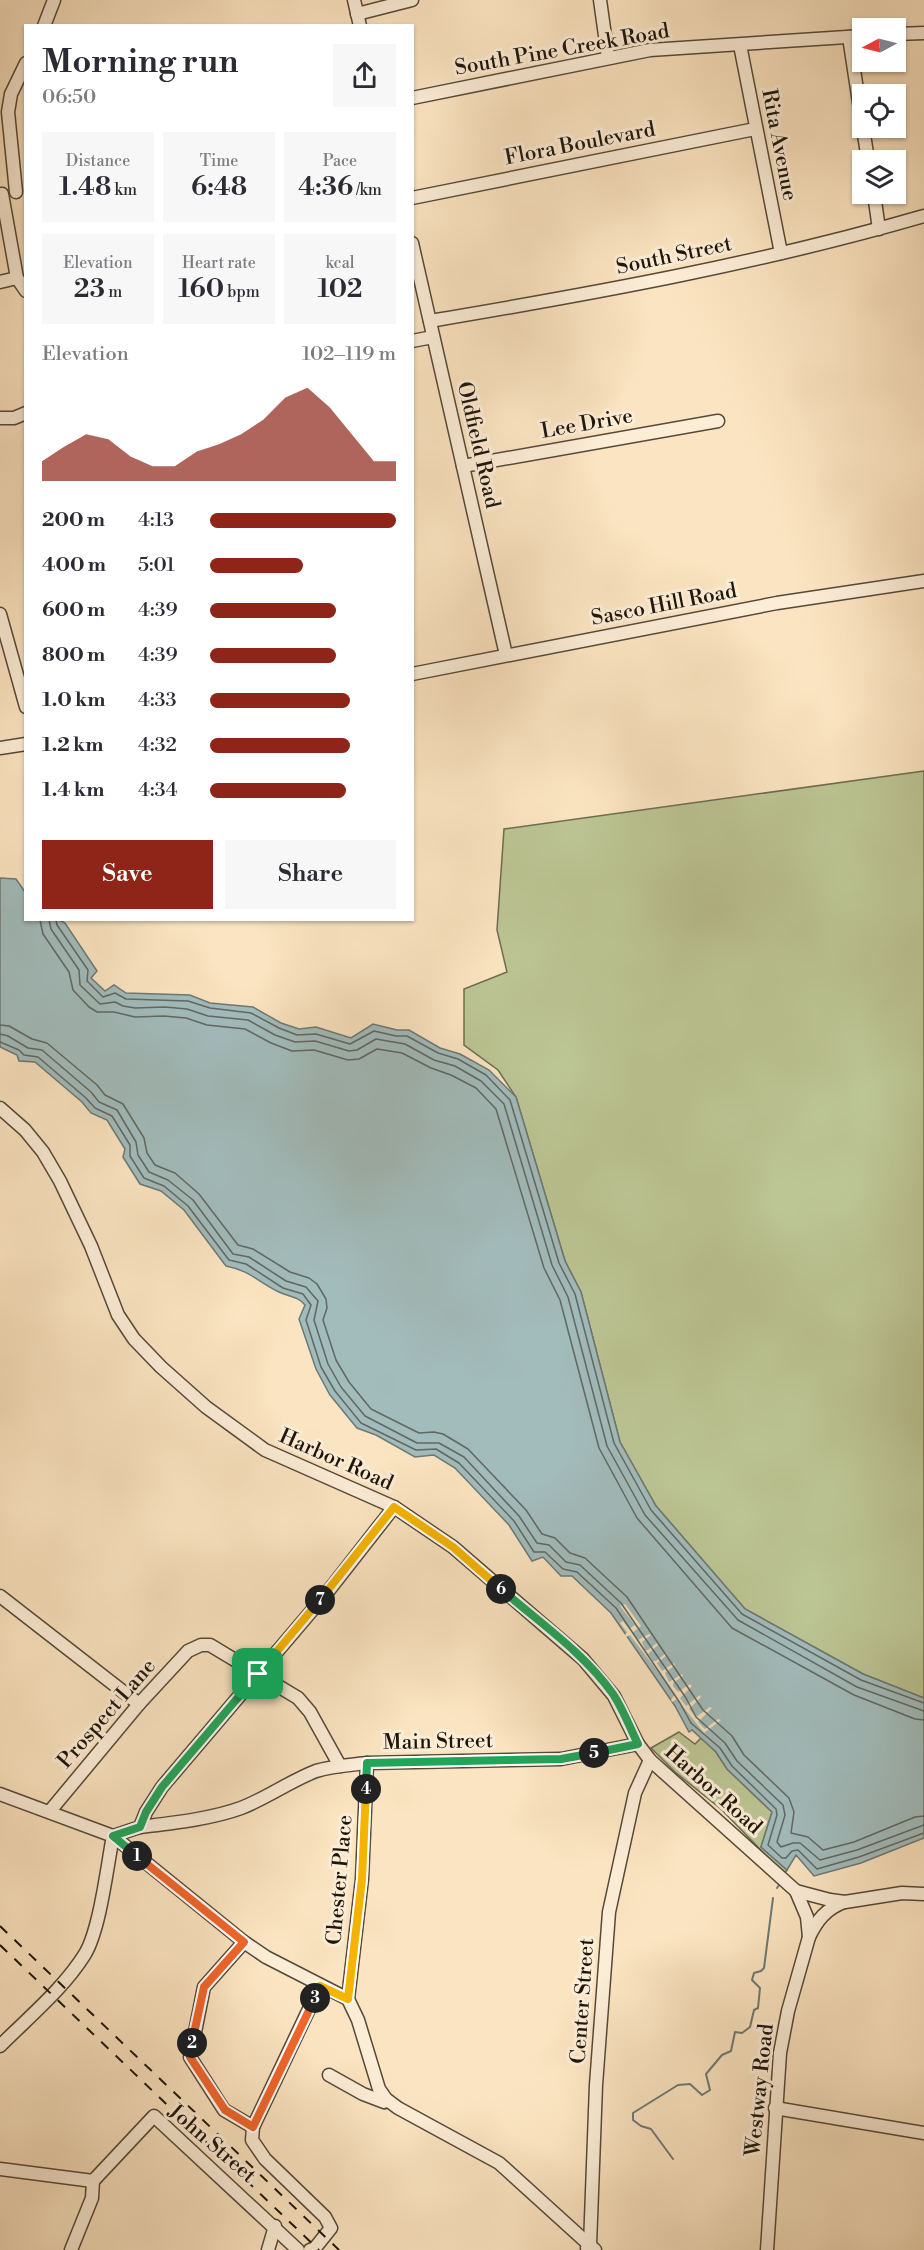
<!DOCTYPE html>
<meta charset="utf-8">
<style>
:root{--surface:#fff;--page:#f7f7f7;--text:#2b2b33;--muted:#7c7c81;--accent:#8f2418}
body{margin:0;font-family:"Libre Bodoni",serif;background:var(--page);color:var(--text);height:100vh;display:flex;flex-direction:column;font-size:22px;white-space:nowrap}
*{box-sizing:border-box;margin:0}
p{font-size:20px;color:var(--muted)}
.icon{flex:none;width:33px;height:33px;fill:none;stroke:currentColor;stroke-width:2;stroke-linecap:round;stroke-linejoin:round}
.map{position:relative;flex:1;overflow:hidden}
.sheet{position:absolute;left:24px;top:24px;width:390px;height:897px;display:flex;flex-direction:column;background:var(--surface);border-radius:0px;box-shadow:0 2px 4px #0004}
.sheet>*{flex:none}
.needle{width:39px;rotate:263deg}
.buttons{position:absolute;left:852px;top:18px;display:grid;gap:12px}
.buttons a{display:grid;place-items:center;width:54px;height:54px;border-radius:0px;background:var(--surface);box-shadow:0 2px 4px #0004;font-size:30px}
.pin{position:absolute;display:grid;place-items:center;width:51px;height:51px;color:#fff;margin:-26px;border-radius:12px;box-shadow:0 3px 9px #0006}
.km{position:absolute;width:30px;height:30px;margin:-15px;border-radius:50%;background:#222;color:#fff;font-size:16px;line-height:30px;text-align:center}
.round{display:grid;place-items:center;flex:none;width:63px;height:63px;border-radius:0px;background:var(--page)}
.head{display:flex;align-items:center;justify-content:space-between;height:102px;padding:0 18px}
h1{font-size:33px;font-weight:600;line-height:45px}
.figures{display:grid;grid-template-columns:repeat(3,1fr);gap:9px;height:102px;padding:6px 18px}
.figures div{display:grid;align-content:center;border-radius:0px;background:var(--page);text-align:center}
.figures b{font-size:26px;font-weight:600}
.figures small{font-size:16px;font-weight:400}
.figures p{font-size:16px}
.chart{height:168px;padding:12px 18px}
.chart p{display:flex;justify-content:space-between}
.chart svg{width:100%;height:108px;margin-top:6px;fill:var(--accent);opacity:.7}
.action{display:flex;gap:12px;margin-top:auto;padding:12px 18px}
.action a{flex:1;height:69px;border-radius:0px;background:var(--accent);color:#fff;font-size:24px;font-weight:600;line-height:69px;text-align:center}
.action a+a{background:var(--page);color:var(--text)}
ul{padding:0 18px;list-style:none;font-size:20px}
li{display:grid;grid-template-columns:96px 72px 1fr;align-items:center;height:45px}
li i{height:15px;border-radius:8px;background:var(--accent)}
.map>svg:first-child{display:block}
</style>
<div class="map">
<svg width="924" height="2250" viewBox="0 0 924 2250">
<rect width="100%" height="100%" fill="#fbe4c1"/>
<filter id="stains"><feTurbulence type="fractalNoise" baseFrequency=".00333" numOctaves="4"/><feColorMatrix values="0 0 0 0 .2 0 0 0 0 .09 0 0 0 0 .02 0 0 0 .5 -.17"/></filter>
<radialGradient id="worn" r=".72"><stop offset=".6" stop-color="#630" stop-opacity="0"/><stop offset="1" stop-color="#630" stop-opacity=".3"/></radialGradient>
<g fill="#bcc594" stroke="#6d6d50" stroke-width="1.5">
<path d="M924 771V1698L863 1674 745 1609 656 1506 620 1442 581 1292 565 1261 516 1097 498 1070 464 1045V989L507 972 497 930 504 829Z"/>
<path d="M679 1732 695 1744 701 1738 716 1752 727 1769 772 1812 761 1847 787 1870 784 1874 721 1809 675 1772 651 1748Z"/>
</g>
<path fill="#a2bcbc" stroke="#6d7975" stroke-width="1.5" d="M0 878 16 879 25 892 26 920H59L65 923 97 971 91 978 105 991 114 985 126 993 190 995 210 1003 253 1007 281 1023 299 1029 316 1027 351 1038 373 1024 397 1030H409L440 1048 460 1054 489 1070 516 1097 565 1261 581 1292 620 1442 656 1506 745 1609 863 1674 924 1698V1838L861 1863 814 1876 796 1855 787 1870 761 1847 772 1812 727 1769 716 1752 692 1730 689 1732 675 1706 611 1613 572 1576H561L543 1557 532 1561 509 1525 455 1468 434 1455 415 1457 376 1435 357 1428 330 1395 316 1369 299 1319 305 1305C298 1296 289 1297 279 1292 258 1282 251 1271 226 1266L184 1210 161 1191 140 1184 123 1157 125 1149 107 1120 91 1113 82 1102 35 1062 19 1061 17 1055 0 1047Z"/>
<path fill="#fbe4c1" d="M625 1604 641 1626 632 1633 638 1640 649 1634 651 1635 642 1642 645 1650H648L657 1643 658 1645 648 1654 653 1661H656L666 1653 667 1655 657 1663 662 1671 674 1663 675 1665 665 1673 669 1682 682 1674 683 1676 673 1683V1686L678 1692 690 1684 692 1686 680 1698 686 1706 700 1695 701 1697 689 1709 696 1717 710 1707 712 1708 698 1722 705 1729 718 1719 721 1720 704 1733 677 1699 672 1702 671 1700 675 1694 630 1635 626 1637 625 1635 627 1632 620 1623 623 1621 629 1629 635 1625 620 1606Z"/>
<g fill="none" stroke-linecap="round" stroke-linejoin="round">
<g stroke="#606864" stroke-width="1.5">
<path d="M40 920 43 934 69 972 73 990 89 1007 97 1012H114L135 1017 164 1016 186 1018 207 1025 245 1029 271 1043 292 1051 314 1050 348 1060 359 1059 377 1049 402 1053 431 1068 451 1075 476 1088 496 1109 544 1268 560 1300 599 1448 637 1518 732 1628 854 1695 915 1719 924 1720"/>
<path d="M49 920 51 929 79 970 80 985 100 1004 115 1002 123 1006 135 1008 165 1007 187 1009 208 1016 248 1020 275 1035 295 1042 315 1041 349 1051 357 1050 376 1039 405 1044 434 1060 455 1066 481 1081 504 1104 552 1265 568 1297 607 1446 645 1515 738 1620 857 1687 924 1711"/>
<path d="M56 920 57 925 88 970 87 981 103 997 115 993 126 999 188 1001 210 1008 251 1013 279 1028 297 1035 316 1034 350 1044 374 1031 396 1036H407L438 1053 458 1059 486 1075 510 1100 559 1263 575 1294 614 1443 651 1510 742 1614 861 1680 924 1703"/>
<path d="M0 1025 9 1026 32 1039 47 1043 97 1085 105 1095 123 1104 144 1138 147 1153 155 1165 175 1173 199 1194 238 1245 253 1249 290 1272 309 1278 317 1284 326 1299 327 1308 323 1320 336 1360 349 1382 371 1409 419 1433 434 1432 443 1434 468 1449 526 1510 542 1534 555 1538 570 1553 585 1558 627 1597 703 1710 732 1736 744 1755 789 1798 794 1812 791 1833 808 1837 823 1850 854 1842 915 1817 924 1816"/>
<path d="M0 1034 8 1036 28 1048 42 1050 91 1092 99 1102 117 1110 136 1142 138 1155 149 1172 168 1180 193 1200 233 1254 249 1257 286 1281 306 1287 318 1301 314 1320 328 1364 341 1387 365 1416 417 1443H439L464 1457 519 1516 537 1543 549 1545 566 1562 580 1565 621 1603 686 1698 696 1717 725 1743 737 1761 783 1805 785 1815 777 1842 781 1847 793 1843H800L820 1860 857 1850 924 1825"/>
<path d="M0 1042 19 1050 24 1055 38 1057 86 1098 95 1108 112 1116 130 1145V1156L144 1178 164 1186 188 1206 229 1260 246 1264 283 1288 303 1294 311 1305 306 1320 321 1367 335 1391 361 1423 416 1450 436 1449 459 1463 514 1521 534 1552H545L563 1569 577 1572 616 1608 680 1703 691 1723 720 1748 732 1766 776 1809 777 1815 768 1845 782 1858H786L792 1851 798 1850 817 1869 859 1857 924 1833"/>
</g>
<g stroke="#6d7975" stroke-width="2">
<path d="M777 1888 779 1885"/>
<path d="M673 2159 651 2129 641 2126 633 2120V2113L678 2085 690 2084 702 2095 710 2090 706 2074 722 2055 731 2051 735 2032 742 2033 750 2027 754 2010 758 2008 760 1988 752 1980 754 1973 761 1971 764 1968 773 1898"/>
</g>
<defs>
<g id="minor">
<path d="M354 0 360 26"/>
<path d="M600 0 608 57"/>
<path d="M357 14 412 0"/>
<path d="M44 26 54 0"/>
<path d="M896 34 924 33"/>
<path d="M849 37 862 122"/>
<path d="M740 45 781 253"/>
<path d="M412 98 650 50 862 36"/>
<path d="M863 128 868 160"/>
<path d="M16 192 8 112 11 94 26 63"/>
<path d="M2 194 17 278 26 291"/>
<path d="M874 194 879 229"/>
<path d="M412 198 755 129"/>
<path d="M412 243 506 655"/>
<path d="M0 282 17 278"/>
<path d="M430 321C596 293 762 263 924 216"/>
<path d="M412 341 433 337"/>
<path d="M0 418H14L26 413"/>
<path d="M463 466 718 421"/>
<path d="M0 614 26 707"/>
<path d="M412 674 777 603 924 581"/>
<path d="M0 748 26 744"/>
<path d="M0 1108 25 1130 43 1152 60 1181 91 1246 118 1315 134 1339 161 1367 206 1407 265 1450 394 1507 453 1547 583 1659 614 1696 638 1744 650 1760 796 1891 830 1900 845 1902 902 1893 924 1894"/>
<path d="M0 1596 139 1704"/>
<path d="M0 1794 113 1836 244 1942 266 1957 348 1999 358 2020 379 2089 386 2099 398 2108 499 2163 595 2250"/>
<path d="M50 1811 139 1704 188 1651 201 1645H210L298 1698 310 1712 340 1766"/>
<path d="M140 1827C172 1823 211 1819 241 1808 267 1798 290 1781 316 1771 332 1766 350 1765 367 1763L561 1759 638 1744"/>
<path d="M809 1937C817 1920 826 1909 844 1902"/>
<path d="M244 1942 204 1987 190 2057 224 2110 253 2127"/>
<path d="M348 1999 362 1879 367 1763"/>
<path d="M0 2046C29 2017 64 1988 85 1954 100 1929 107 1867 113 1836L140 1827 146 1812 162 1787 326 1594 394 1507"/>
<path d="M329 2075 363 2094 384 2102 386 2099"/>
<path d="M775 2108 924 2133"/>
<path d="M0 2169 93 2181 154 2116 298 2250"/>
<path d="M587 2248 590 2245 596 2085 609 1912 635 1793 650 1760"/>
<path d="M71 2250 92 2198 93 2181"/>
<path d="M268 2250 275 2226"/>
<path d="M310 2250 315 2248 331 2228 325 2217 265 2159 252 2140 253 2127 320 1986"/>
<path d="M767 2250 780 2053 788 2011 809 1937 807 1917 796 1891"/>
</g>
</defs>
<use href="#minor" stroke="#554938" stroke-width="15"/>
<use href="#minor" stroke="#fcedd7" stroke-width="12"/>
<g stroke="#1e150b" stroke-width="2" stroke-dasharray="10 10" stroke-linecap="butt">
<path d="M0 1926 339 2250"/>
<path d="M0 1945 319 2250"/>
</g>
</g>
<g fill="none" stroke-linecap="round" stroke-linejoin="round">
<defs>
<path id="split-1" d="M137 1856 113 1836 140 1827 146 1812 162 1787 258 1674"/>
<path id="split-2" d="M137 1856 244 1942 204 1987 192 2043"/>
<path id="split-3" d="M192 2043 190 2057 225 2110 253 2127 315 1998"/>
<path id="split-4" d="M315 1998 320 1986 348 1999 362 1879 366 1789"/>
<path id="split-5" d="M366 1789 367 1763 561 1759 594 1753"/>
<path id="split-6" d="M501 1589C540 1623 583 1652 613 1694 623 1709 630 1728 638 1744L594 1753"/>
<path id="split-7" d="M320 1600 394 1507 453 1547 501 1589"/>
<path id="split-8" d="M258 1674 320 1600"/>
</defs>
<use href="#split-1" stroke="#fff" stroke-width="12"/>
<use href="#split-2" stroke="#fff" stroke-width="12"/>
<use href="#split-3" stroke="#fff" stroke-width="12"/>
<use href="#split-4" stroke="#fff" stroke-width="12"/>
<use href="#split-5" stroke="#fff" stroke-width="12"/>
<use href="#split-6" stroke="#fff" stroke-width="12"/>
<use href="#split-7" stroke="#fff" stroke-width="12"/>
<use href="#split-8" stroke="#fff" stroke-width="12"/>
<use href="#split-1" stroke="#22a559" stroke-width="8"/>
<use href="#split-2" stroke="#f0652b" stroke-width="8"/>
<use href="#split-3" stroke="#f0652b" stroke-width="8"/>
<use href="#split-4" stroke="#f5b400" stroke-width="8"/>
<use href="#split-5" stroke="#22a559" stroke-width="8"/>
<use href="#split-6" stroke="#22a559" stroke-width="8"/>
<use href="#split-7" stroke="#f5b400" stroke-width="8"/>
<use href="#split-8" stroke="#f5b400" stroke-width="8"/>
</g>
<g text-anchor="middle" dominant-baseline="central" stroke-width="6" stroke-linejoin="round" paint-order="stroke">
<g font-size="21" fill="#1e150b" stroke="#fcedd7">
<text transform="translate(562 50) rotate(-10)">South Pine Creek Road</text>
<text transform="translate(580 144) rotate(-11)">Flora Boulevard</text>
<text transform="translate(779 145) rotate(79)">Rita Avenue</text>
<text transform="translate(674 256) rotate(-12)">South Street</text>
<text transform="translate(587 424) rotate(-10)">Lee Drive</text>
<text transform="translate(478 445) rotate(77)">Oldfield Road</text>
<text transform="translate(664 605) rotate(-11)">Sasco Hill Road</text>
<text transform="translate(336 1460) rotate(24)">Harbor Road</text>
<text transform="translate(107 1714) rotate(-49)">Prospect Lane</text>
<text transform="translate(438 1742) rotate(-1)">Main Street</text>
<text transform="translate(713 1790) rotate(42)">Harbor Road</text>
<text transform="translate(340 1880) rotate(-85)">Chester Place</text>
<text transform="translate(583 2001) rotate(-86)">Center Street</text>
<text transform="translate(760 2090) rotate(-84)">Westway Road</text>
<text transform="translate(212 2144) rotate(41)">John Street</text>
</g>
</g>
<rect width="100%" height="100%" filter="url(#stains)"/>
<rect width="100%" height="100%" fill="url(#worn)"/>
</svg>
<div class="buttons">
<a><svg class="needle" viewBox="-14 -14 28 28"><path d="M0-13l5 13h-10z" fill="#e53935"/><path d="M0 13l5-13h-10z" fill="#7c7c81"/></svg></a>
<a><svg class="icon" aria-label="locate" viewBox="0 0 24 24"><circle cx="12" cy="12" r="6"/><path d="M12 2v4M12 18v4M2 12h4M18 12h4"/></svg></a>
<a><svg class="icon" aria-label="layers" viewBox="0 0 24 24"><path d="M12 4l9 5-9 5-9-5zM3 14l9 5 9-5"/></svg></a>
</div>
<div class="pin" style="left:258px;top:1674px;background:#1e9e55"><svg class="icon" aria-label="arrive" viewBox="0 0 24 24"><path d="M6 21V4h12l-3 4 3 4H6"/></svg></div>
<b class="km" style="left:137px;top:1856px">1</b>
<b class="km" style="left:192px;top:2043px">2</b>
<b class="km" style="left:315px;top:1998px">3</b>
<b class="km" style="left:366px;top:1789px">4</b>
<b class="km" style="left:594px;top:1753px">5</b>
<b class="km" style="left:501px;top:1589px">6</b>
<b class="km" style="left:320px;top:1600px">7</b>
<section class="sheet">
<div class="head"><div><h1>Morning run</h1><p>06:50</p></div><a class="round"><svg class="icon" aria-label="share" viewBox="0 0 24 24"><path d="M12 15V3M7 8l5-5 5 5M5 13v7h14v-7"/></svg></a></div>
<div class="figures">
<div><p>Distance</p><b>1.48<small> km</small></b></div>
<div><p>Time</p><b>6:48</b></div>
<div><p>Pace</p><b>4:36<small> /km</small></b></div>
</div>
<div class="figures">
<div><p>Elevation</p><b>23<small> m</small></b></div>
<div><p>Heart rate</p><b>160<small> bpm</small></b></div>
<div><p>kcal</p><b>102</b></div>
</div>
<div class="chart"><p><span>Elevation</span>102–119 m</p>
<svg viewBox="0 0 160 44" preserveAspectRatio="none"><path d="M0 44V36L10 30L20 25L30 27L40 34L50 38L60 38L70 32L80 29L90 25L100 19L110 10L120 6L130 14L140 25L150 36L160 36V44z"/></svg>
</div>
<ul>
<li><b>200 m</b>4:13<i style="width:100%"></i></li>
<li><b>400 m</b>5:01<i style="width:50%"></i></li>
<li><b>600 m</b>4:39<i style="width:68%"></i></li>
<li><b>800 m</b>4:39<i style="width:68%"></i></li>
<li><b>1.0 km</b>4:33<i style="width:75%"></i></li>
<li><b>1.2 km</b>4:32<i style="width:75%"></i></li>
<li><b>1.4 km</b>4:34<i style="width:73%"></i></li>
</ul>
<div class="action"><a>Save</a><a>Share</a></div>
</section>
</div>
